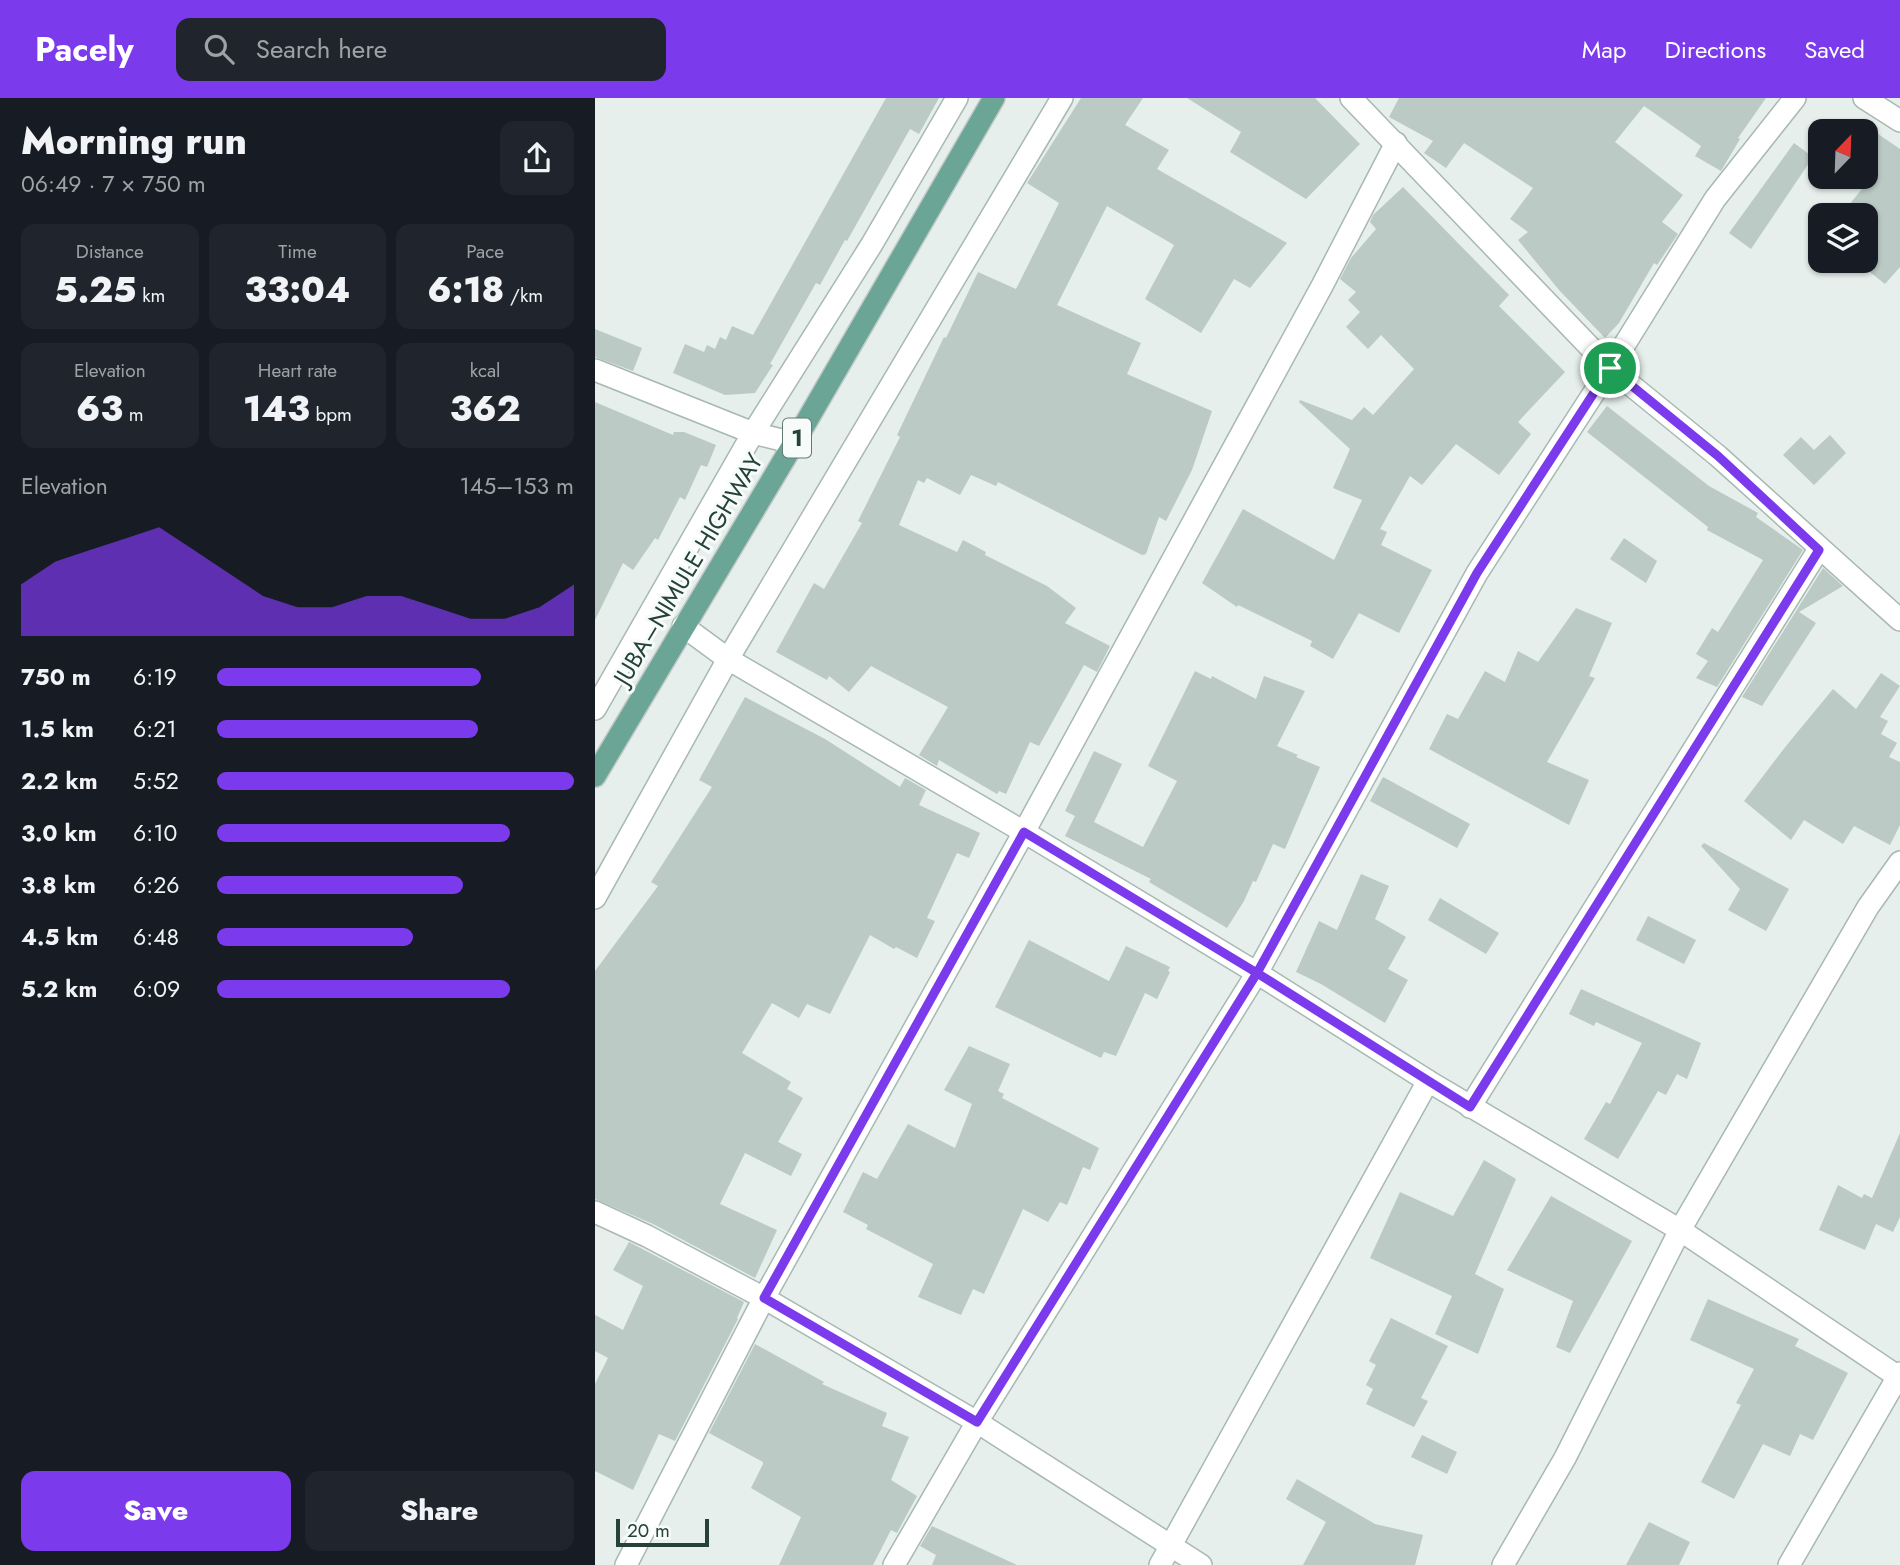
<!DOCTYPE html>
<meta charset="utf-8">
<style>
:root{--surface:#171b24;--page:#20242c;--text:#f1f3f6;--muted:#9ea1a6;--accent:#7c3aed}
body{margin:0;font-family:Jost,sans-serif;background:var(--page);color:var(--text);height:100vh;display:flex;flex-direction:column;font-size:26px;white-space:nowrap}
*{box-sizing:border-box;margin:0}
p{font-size:23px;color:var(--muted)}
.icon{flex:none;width:38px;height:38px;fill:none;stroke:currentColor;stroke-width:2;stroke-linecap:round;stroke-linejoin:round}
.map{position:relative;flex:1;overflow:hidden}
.details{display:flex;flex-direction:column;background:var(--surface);width:595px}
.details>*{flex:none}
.needle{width:46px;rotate:23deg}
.controls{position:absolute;left:1213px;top:21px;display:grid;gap:14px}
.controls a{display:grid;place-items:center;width:70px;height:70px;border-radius:14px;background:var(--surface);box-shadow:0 2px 5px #0004;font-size:35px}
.scale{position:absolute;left:21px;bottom:18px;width:93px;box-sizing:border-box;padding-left:7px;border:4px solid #24423a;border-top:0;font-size:19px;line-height:24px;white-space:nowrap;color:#24423a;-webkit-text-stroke:5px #f7fbf9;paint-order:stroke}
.pin{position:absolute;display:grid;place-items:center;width:60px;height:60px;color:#fff;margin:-30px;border:4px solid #fff;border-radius:50%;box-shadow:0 2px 7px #0007}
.round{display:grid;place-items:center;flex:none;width:74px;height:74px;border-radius:14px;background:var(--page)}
.headline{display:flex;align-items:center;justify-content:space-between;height:119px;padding:0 21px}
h1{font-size:38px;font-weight:800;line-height:52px}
.stats{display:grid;grid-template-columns:repeat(3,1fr);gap:10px;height:119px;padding:7px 21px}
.stats div{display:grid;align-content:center;border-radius:14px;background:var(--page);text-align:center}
.stats b{font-size:35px;font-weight:800}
.stats small{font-size:19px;font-weight:400}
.stats p{font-size:19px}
.chart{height:196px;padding:14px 21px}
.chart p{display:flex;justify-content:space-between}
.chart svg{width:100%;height:126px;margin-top:7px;fill:var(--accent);opacity:.7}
.primary-button{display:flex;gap:14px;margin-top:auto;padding:14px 21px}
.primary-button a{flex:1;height:80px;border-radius:14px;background:var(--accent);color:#fff;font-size:28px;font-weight:800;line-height:80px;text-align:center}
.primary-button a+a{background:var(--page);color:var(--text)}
ul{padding:0 21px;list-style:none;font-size:23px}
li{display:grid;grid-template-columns:112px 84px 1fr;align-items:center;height:52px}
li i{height:18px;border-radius:9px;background:var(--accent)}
header{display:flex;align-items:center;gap:42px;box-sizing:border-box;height:98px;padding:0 35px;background:var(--accent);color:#fff}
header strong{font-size:33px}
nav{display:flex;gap:38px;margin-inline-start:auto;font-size:24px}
.search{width:490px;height:63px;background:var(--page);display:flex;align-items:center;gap:18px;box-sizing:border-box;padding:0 24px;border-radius:14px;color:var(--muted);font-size:26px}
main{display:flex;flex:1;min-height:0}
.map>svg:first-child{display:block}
</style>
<header>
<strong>Pacely</strong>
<div class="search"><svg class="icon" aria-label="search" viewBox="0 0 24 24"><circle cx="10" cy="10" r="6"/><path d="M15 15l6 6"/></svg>Search here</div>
<nav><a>Map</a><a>Directions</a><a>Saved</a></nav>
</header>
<main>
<section class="details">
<div class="headline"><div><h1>Morning run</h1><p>06:49 · 7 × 750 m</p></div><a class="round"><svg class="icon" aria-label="share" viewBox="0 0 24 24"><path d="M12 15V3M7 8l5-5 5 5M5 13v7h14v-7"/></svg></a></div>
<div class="stats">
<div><p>Distance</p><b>5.25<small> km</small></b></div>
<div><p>Time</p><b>33:04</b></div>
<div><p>Pace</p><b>6:18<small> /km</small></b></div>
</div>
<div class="stats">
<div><p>Elevation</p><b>63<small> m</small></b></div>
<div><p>Heart rate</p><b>143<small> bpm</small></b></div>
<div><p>kcal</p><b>362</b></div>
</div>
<div class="chart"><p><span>Elevation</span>145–153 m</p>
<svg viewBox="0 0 160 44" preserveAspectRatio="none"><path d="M0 44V26L10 18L20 14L30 10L40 6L50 14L60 22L70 30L80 34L90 34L100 30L110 30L120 34L130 38L140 38L150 34L160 26V44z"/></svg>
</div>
<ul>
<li><b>750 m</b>6:19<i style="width:74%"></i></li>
<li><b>1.5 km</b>6:21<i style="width:73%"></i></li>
<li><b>2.2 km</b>5:52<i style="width:100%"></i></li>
<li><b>3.0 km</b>6:10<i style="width:82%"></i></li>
<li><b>3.8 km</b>6:26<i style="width:69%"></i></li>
<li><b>4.5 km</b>6:48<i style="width:55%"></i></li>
<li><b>5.2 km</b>6:09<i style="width:82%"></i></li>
</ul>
<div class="primary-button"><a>Save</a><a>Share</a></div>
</section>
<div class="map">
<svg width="1305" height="1467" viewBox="0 0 1305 1467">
<rect width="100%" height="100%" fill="#e6efeb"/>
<g fill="#bbcac4">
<path d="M291 0H344L324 36 315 31 252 143 250 142 225 187 221 185 175 266 178 267 160 295 130 297 78 275 90 246 109 254 112 247 120 251 125 239 131 242 137 228 158 237Z"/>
<path d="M486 0H548L530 27 574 52 562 71 692 145 655 190 639 181 606 235 550 201 579 147 512 108 462 207 546 245 532 276 617 313 597 372 571 423 564 419 551 456 547 457 403 384 401 388 376 377 365 397 332 380 329 385 323 382 304 427 362 454 368 442 391 454 390 457 452 488 481 510 470 525 515 548 502 574 489 567 444 648 435 644 411 696 404 693 402 696 344 662 342 668 324 657 353 609 276 568 254 594 234 578 232 582 181 554 219 485 229 491 267 425 263 423 305 339 302 337 349 239 351 240 383 174 421 191 464 105 432 85Z"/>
<path d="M592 0H720L765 46 711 101 635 54 646 34Z"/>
<path d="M804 0H1171L1143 40 1145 41 1126 73 1100 58 1106 48 1049 8 1020 44 1088 97 1067 124 1083 136 1062 167 1059 165 1024 225 1010 240 964 192 923 142 933 134 915 121 938 90 869 45 851 70 829 55 838 43 794 19Z"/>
<path d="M1270 27 1305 51V169L1290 186 1261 163H1270V117H1246L1270 87Z"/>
<path d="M1199 45 1218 59 1156 151 1134 135Z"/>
<path d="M808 89 914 197 904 208 970 274 923 324 936 336 904 377 861 346 827 387 815 378 785 431 792 434 786 447 837 472 804 535 764 515 738 561 715 548 717 543 643 507 642 509 607 485 648 411 739 462 767 402 738 390 755 351 704 304 705 302 757 322 769 309 778 317 819 271 786 237 773 251 751 229 765 214 753 202 761 194 745 181 756 160 781 131 775 124 778 117Z"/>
<path d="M0 231 47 250 38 273 0 259Z"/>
<path d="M0 304 78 337 79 334H89L121 347 112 369 106 367 90 402 85 399 63 442 60 440 38 472 28 465 0 522Z"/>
<path d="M1012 308 1114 388 1163 415 1161 419 1208 452 1122 589 1101 580 1113 563 1101 556 1117 530 1123 534 1168 462 1112 432 1113 429 992 334Z"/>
<path d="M1235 337 1251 355 1219 387 1188 357 1206 339 1219 352Z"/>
<path d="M1029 440 1062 463 1051 485 1015 461Z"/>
<path d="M1228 470 1248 488 1204 514 1221 525 1167 608 1147 599Z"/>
<path d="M981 510 1017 525 994 578 1000 580 952 664 994 682 974 727 834 651 852 616 863 621 890 573 910 584 923 553 943 564Z"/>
<path d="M600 573 616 581 617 578 661 601 669 578 710 593 682 648 703 657 701 659 725 669 690 751 678 746 661 784 658 783 649 803 632 830 554 784 556 781 470 738 480 718 470 713 499 653 527 666 499 724 548 749 582 683 553 668Z"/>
<path d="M1286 575 1305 588 1285 619 1293 623 1286 636 1302 645 1294 659 1305 664V727L1295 747 1259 728 1248 746 1209 722 1196 742 1149 703 1191 648 1238 591 1261 611Z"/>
<path d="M150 599 230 641 305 689 310 680 331 692 324 707 385 735 374 760 362 755 332 820 340 823 322 860 301 849 299 851 275 837 235 916 212 906 204 920 177 905 147 955 196 984 192 991 208 1000 183 1044 207 1056 196 1078 150 1055 125 1106 182 1132 160 1180 58 1126 0 1101V873L63 788 56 784 117 689 104 682Z"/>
<path d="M788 679 875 726 862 750 775 703Z"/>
<path d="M1109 745 1194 791 1171 833 1133 812 1145 791 1106 748Z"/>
<path d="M766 776 794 788 780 821 811 839 793 871 813 882 790 925 726 886 701 874 724 823 742 832Z"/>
<path d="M845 800 904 835 891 856 833 822Z"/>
<path d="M1053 818 1101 842 1089 866 1041 842Z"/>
<path d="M434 842 514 883 531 848 575 869 573 873 575 874 562 901 550 895 521 958 509 954 506 960 400 909Z"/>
<path d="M986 891 1106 945 1092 981 1082 976 1071 997 1063 993 1023 1061 989 1041 1011 1004 1015 1006 1047 945 1001 924 999 928 974 916Z"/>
<path d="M374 948 415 966 403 993 409 996 407 1000 504 1050 495 1072 488 1069 472 1107 465 1104 453 1124 428 1111 389 1196 378 1191 366 1217 323 1199 338 1166 271 1131 273 1127 248 1114 268 1074 282 1081 313 1026 360 1050 377 1006 349 992Z"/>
<path d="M1305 1035V1119L1298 1134 1281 1126 1270 1152 1224 1132 1243 1087 1267 1100 1269 1096 1277 1100Z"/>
<path d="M889 1062 921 1081 880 1176 909 1191 883 1256 840 1236 857 1198 775 1160 805 1094 858 1118Z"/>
<path d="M956 1098 1037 1143 975 1255 961 1249 978 1203 912 1172Z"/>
<path d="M34 1144 149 1204 142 1220 143 1221 80 1343 64 1336 38 1392 0 1373V1286L13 1260 0 1253V1217L28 1232 48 1188 18 1172Z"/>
<path d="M1113 1201 1204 1241 1200 1248 1253 1275 1218 1342 1205 1336 1195 1358 1168 1346 1139 1401 1106 1384 1146 1307 1141 1305 1159 1271 1095 1242Z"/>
<path d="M796 1220 853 1248 826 1300 833 1303 819 1329 771 1306 778 1291 771 1287 781 1267 774 1263Z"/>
<path d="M160 1246 229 1284 227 1286 292 1315 287 1328 314 1339 296 1382 322 1398 302 1435 296 1432 278 1467H184L206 1419 156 1390 168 1366V1364L114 1335Z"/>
<path d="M827 1337 862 1354 852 1376 816 1359Z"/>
<path d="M702 1381 780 1426 828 1437 820 1467H708L731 1424 691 1401Z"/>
<path d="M1054 1424 1095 1444 1084 1467H1031Z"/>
<path d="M337 1428 422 1467H337L341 1457 325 1448Z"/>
</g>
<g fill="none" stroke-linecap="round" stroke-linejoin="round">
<defs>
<g id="minor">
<path d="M756 0 1015 270 1123 358 1305 522"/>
<path d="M1269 0 1305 23"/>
<path d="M0 272 158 335 199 345"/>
<path d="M88 528 133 561 429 734 662 875 833 983 1085 1132 1305 1280"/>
<path d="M0 611 158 335 277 146 362 0"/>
<path d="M0 800 133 561 467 0"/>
<path d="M875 1009 1224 451"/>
<path d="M0 1114 52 1138 169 1200 382 1324 606 1467"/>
<path d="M31 1467 169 1200 429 734 727 188 801 45"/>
<path d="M299 1467 382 1324 662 875 882 475 1015 270 1120 101 1200 0"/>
<path d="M565 1467 833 983"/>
<path d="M908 1467 970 1360 1085 1132 1273 809 1305 764"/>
<path d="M1194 1467 1305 1275"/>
</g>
<path id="major" d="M0 678 199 345 399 0"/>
</defs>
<use href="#minor" stroke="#a8b8b2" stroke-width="24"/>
<use href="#major" stroke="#c2cac8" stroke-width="24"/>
<use href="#minor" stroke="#fff" stroke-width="21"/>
<use href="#major" stroke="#6aa596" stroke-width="21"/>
</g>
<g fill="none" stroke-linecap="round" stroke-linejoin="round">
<defs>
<path id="route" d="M1015 270 882 475 662 875 429 734 169 1200 382 1324 662 875 875 1009 1224 452 1123 358 1015 270"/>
</defs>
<use href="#route" stroke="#fff" stroke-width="14"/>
<use href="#route" stroke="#7c3aed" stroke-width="9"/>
</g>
<g text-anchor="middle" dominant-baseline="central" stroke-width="6" stroke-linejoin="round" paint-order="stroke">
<rect fill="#f7fbf9" stroke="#637a73" stroke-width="2" x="188" y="320.5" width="28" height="39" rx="5"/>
<g font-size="23" font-weight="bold" fill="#24423a">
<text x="202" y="340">1</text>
</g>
<g font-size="24" fill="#24423a" stroke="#f7fbf9">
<text transform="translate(93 471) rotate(-59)">JUBA–NIMULE HIGHWAY</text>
</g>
</g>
</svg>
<div class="controls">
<a><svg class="needle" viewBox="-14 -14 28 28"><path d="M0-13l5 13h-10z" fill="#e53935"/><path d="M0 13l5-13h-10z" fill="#9ea1a6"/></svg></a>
<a><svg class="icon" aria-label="layers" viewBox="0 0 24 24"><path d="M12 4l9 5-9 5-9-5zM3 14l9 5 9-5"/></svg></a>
</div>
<div class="scale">20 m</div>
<div class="pin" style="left:1015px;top:270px;background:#1e9e55"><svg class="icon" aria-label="arrive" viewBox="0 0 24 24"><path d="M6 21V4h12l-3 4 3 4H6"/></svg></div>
</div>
</main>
